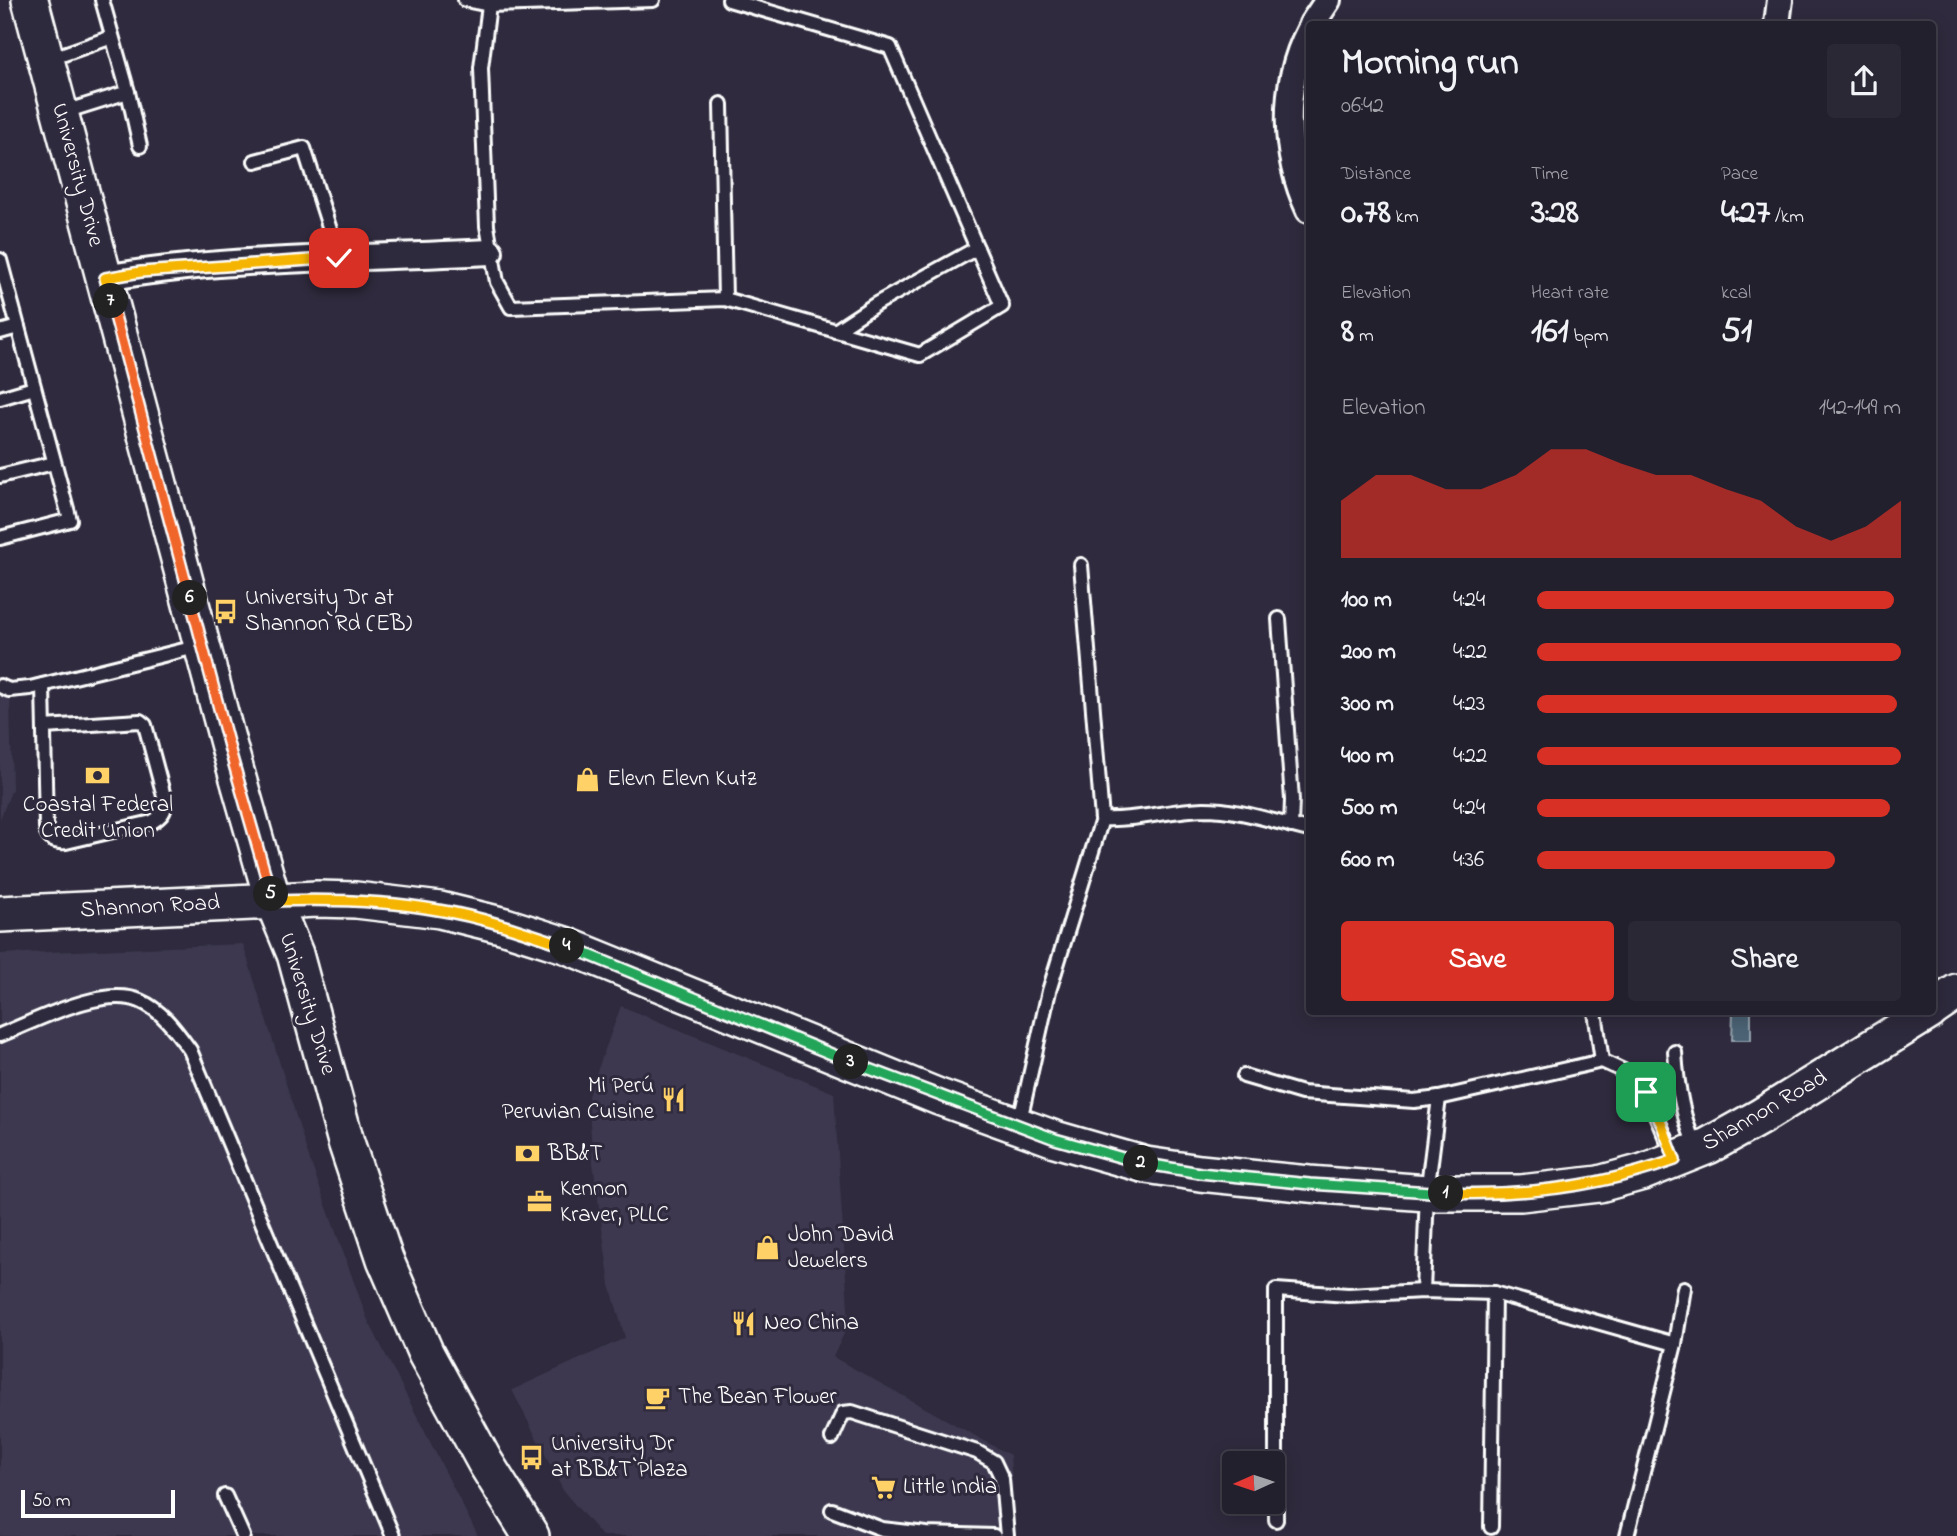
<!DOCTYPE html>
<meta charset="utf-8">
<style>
:root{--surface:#23202e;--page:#2b2836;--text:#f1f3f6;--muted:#a3a3aa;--line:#403e4a;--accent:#d93025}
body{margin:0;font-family:"Indie Flower",sans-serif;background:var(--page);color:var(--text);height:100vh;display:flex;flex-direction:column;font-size:26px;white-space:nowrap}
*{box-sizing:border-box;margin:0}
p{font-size:23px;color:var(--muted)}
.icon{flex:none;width:38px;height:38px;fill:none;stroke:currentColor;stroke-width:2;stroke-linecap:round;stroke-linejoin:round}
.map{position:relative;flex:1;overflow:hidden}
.side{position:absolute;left:1306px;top:21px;width:630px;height:994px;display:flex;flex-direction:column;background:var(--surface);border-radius:7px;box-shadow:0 4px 18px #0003,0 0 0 2px var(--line)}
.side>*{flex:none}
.needle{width:46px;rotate:267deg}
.buttons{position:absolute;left:1222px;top:1451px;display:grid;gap:14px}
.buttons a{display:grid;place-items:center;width:63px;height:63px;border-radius:7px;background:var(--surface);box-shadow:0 4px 18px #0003,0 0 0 2px var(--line);font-size:35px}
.scale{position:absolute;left:21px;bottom:18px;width:154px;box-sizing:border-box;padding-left:7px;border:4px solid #fff;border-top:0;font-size:19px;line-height:24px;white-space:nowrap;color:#fff;-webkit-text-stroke:5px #2f2a3d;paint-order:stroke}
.pin{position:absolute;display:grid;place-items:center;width:60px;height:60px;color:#fff;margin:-30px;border-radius:14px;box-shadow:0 4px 10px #0006}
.km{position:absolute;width:35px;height:35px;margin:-18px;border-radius:50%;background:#222;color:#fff;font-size:19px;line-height:35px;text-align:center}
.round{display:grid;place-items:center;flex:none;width:74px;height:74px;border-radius:7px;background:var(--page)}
.headline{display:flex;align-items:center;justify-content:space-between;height:119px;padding:0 35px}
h1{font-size:38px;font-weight:700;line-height:52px}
.figures{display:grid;grid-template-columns:repeat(3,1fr);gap:10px;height:119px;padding:7px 35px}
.figures div{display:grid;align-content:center}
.figures b{font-size:35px;font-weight:700}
.figures small{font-size:19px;font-weight:400}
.figures p{font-size:19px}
.chart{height:196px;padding:14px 35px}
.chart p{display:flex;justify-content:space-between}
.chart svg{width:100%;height:126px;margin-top:7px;fill:var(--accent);opacity:.7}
.action{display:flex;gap:14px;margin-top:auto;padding:14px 35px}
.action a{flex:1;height:80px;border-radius:7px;background:var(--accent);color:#fff;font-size:28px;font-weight:700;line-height:80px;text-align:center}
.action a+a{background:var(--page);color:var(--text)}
ul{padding:0 35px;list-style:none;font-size:23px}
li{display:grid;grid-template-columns:112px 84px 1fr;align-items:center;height:52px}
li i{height:18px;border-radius:9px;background:var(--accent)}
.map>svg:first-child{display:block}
</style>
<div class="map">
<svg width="1957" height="1536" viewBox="0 0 1957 1536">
<rect width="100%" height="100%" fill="#2f2a3d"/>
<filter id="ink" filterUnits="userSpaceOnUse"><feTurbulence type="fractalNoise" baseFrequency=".0143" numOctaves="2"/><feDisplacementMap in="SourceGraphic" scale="14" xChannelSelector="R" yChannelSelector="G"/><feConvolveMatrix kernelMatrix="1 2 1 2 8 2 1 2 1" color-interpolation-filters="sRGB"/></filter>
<g filter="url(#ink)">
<g fill="#3c394f">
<path d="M0 693 10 695 12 789 0 819Z"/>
<path d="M243 944 308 1155 367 1318 478 1536H0V954Z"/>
<path d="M621 1006 834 1093 849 1323 833 1357 1010 1455 1016 1536H602L564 1492 512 1390 625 1338 610 1285 593 1163 588 1096Z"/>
</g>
<path fill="#4b6374" stroke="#93a1ac" stroke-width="2" d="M1733 1012H1751V1040H1732Z"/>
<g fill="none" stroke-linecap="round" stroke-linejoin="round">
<defs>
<g id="lane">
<path d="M465 0 489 5 653 0"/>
<path d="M489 5 481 68 487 226 497 282 511 307 725 299 920 355 1002 306 890 47 729 0"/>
<path d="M47 60 112 37"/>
<path d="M128 92 140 146"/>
<path d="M721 104 725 299"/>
<path d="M61 113 128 92 102 0"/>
<path d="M255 161 304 148 339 258"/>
<path d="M0 260 70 520 0 538"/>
<path d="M835 331 876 304 977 248"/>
<path d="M0 332 18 327"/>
<path d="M0 398 34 388"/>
<path d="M0 476 54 463"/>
<path d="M1081 565 1102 819"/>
<path d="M1279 619 1292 800 1291 826"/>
<path d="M43 685 46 827C47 839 54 843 66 842L152 822C162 816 166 811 165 800L145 725 140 721 44 727"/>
<path d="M0 686 9 690 30 688 200 646"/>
<path d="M0 1035C36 1021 102 985 140 1001 162 1010 177 1032 190 1050L393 1536"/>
<path d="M1675 1052C1677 1084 1682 1117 1696 1147"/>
<path d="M1602 1061 1630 1074 1646 1092 1674 1157"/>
<path d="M1244 1076 1302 1093 1414 1101 1439 1098 1427 1193 1423 1291"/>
<path d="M1439 1098 1602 1061 1595 1012"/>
<path d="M1019 1125 1049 991 1102 819C1136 821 1169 810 1204 809 1239 809 1274 822 1309 830"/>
<path d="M832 1438 843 1413 852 1412 977 1452 994 1462 1002 1479 1007 1536"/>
<path d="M225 1496 243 1536"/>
<path d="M832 1510 882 1529 927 1534 994 1536"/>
<path d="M1276 1520V1290L1348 1295 1423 1291 1494 1293 1675 1344"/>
<path d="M1491 1527 1494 1293"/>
<path d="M1627 1536 1675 1344 1684 1288"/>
</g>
<g id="street">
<path d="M1312 24 1328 0"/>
<path d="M1777 24 1780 0"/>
<path d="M1309 31C1281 85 1283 155 1309 210"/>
<path d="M105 278C229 256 364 259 490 252"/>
</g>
<g id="secondary">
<path d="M30 0 231 754 273 901 295 954 346 1142 385 1259 426 1354 485 1462 531 1536"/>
<path d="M0 914 317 899 356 900 440 910 505 926 565 945 939 1097 1055 1139 1100 1152 1146 1165 1200 1173 1309 1184 1427 1193H1521L1599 1184 1643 1172 1708 1146 1760 1117 1929 1012"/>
<path d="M1932 1009 1957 992"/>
</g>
</defs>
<use href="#lane" stroke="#fff" stroke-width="18"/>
<use href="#street" stroke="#fff" stroke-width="30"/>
<use href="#secondary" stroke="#fff" stroke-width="40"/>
<use href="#lane" stroke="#2f2a3d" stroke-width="12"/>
<use href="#street" stroke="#2f2a3d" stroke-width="24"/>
<use href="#secondary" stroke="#2f2a3d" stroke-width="35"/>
</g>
</g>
<g fill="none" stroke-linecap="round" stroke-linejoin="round" filter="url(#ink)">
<defs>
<path id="split-1" d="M1446 1193C1525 1196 1600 1187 1675 1160L1661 1123 1646 1092"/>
<path id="split-2" d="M1141 1163 1200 1173 1310 1184 1446 1193"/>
<path id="split-3" d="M851 1062 1055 1139 1141 1163"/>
<path id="split-4" d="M567 946 851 1062"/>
<path id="split-5" d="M271 894 273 901C328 899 383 900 438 910 482 917 525 932 567 946"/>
<path id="split-6" d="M190 598 231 754 271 894"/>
<path id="split-7" d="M111 301 190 598"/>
<path id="split-8" d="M111 301 105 278 141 272 339 258"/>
</defs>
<use href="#split-1" stroke="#fff" stroke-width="14"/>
<use href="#split-2" stroke="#fff" stroke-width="14"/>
<use href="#split-3" stroke="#fff" stroke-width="14"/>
<use href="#split-4" stroke="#fff" stroke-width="14"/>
<use href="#split-5" stroke="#fff" stroke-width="14"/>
<use href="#split-6" stroke="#fff" stroke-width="14"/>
<use href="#split-7" stroke="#fff" stroke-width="14"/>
<use href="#split-8" stroke="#fff" stroke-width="14"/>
<use href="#split-1" stroke="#f5b400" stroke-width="9"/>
<use href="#split-2" stroke="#22a559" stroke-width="9"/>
<use href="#split-3" stroke="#22a559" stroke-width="9"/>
<use href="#split-4" stroke="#22a559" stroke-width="9"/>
<use href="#split-5" stroke="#f5b400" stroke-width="9"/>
<use href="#split-6" stroke="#f0652b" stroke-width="9"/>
<use href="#split-7" stroke="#f0652b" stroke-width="9"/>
<use href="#split-8" stroke="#f5b400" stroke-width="9"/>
</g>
<defs>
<symbol id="bus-bare" viewBox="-9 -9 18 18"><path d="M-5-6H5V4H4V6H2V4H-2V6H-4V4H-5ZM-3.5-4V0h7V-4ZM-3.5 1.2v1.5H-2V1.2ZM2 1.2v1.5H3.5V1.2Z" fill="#ffd166" stroke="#2f2a3d" stroke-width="2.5" paint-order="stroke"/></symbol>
<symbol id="bank-bare" viewBox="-9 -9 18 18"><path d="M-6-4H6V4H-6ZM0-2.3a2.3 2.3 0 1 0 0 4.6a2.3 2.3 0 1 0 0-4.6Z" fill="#ffd166" stroke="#2f2a3d" stroke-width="2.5" paint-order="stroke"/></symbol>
<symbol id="shop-bare" viewBox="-9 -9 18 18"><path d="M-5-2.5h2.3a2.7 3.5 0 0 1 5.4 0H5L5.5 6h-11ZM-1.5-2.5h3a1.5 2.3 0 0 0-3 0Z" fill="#ffd166" stroke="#2f2a3d" stroke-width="2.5" paint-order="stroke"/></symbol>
<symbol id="restaurant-bare" viewBox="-9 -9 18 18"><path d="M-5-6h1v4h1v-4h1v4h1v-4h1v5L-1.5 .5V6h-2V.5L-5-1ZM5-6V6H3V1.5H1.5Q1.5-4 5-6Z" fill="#ffd166" stroke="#2f2a3d" stroke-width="2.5" paint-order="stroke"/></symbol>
<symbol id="office-bare" viewBox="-9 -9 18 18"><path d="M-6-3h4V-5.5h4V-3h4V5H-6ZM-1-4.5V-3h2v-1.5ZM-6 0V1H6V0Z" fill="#ffd166" stroke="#2f2a3d" stroke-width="2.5" paint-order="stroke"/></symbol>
<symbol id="cafe-bare" viewBox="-9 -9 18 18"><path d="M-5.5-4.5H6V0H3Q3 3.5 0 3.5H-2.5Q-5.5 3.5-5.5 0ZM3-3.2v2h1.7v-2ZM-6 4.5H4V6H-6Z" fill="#ffd166" stroke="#2f2a3d" stroke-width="2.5" paint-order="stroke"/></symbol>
<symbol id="supermarket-bare" viewBox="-9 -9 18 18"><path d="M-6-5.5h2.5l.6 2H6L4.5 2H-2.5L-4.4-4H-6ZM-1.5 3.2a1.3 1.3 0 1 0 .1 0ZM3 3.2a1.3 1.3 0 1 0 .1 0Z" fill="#ffd166" stroke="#2f2a3d" stroke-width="2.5" paint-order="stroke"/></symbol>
</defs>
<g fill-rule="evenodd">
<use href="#bus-bare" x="208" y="594" width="35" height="35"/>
<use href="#bank-bare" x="80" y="758" width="35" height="35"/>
<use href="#shop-bare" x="570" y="762" width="35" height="35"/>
<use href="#restaurant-bare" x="656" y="1082" width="35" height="35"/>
<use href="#bank-bare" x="510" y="1136" width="35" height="35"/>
<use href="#office-bare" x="522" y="1184" width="35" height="35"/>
<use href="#shop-bare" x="750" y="1230" width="35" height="35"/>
<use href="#restaurant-bare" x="726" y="1306" width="35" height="35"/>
<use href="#cafe-bare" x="640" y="1380" width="35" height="35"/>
<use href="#bus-bare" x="514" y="1440" width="35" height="35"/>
<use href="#supermarket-bare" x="866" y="1470" width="35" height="35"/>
</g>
<g text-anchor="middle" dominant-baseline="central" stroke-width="6" stroke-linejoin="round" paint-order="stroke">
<g font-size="23" fill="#fff" stroke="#2f2a3d">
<text transform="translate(77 175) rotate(75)">University Drive</text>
<text transform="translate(150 907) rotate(-3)">Shannon Road</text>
<text transform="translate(307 1004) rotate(73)">University Drive</text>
<text transform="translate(1765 1111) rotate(-30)">Shannon Road</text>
</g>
<g font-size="23" fill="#fff" stroke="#2f2a3d" text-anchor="start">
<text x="245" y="598">University Dr at<tspan x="245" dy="26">Shannon Rd (EB)</tspan></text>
<text x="607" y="779">Elevn Elevn Kutz</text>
<text x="98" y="805" text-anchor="middle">Coastal Federal<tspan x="98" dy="26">Credit Union</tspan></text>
<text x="654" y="1086" text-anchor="end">Mi Perú<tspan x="654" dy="26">Peruvian Cuisine</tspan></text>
<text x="548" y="1154">BB&amp;T</text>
<text x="560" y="1189">Kennon<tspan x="560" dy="26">Kraver, PLLC</tspan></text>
<text x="788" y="1235">John David<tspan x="788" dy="26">Jewelers</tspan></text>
<text x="764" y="1323">Neo China</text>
<text x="678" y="1397">The Bean Flower</text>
<text x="551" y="1444">University Dr<tspan x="551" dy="26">at BB&amp;T Plaza</tspan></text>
<text x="903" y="1487">Little India</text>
</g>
</g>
</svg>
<div class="buttons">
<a><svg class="needle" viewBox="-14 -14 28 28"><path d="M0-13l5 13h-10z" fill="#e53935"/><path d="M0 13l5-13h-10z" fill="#a3a3aa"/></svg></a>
</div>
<div class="scale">50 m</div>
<div class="pin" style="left:1646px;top:1092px;background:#1e9e55"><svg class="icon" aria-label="arrive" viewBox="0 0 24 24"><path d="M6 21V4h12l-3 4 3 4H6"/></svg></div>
<div class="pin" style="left:339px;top:258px;background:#d93025"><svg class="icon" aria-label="check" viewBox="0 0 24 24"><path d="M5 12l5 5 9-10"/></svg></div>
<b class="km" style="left:1446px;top:1193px">1</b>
<b class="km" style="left:1141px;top:1163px">2</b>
<b class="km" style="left:851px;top:1062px">3</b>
<b class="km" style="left:567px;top:946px">4</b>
<b class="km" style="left:271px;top:894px">5</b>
<b class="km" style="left:190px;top:598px">6</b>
<b class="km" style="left:111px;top:301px">7</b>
<section class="side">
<div class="headline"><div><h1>Morning run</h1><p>06:42</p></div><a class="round"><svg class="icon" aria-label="share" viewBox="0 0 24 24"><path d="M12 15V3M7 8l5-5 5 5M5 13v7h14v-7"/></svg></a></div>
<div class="figures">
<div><p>Distance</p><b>0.78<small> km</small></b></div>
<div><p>Time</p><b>3:28</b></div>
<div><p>Pace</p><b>4:27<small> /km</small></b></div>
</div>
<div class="figures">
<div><p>Elevation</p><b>8<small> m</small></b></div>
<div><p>Heart rate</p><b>161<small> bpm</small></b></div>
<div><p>kcal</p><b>51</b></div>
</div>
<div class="chart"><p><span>Elevation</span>142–149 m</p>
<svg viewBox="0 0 160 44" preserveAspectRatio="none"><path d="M0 44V24L10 15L20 15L30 20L40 20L50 15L60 6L70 6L80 11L90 15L100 15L110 20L120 24L130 33L140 38L150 33L160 24V44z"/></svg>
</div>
<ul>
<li><b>100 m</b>4:24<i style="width:98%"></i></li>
<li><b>200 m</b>4:22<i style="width:100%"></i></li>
<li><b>300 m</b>4:23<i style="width:99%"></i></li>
<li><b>400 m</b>4:22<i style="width:100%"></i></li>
<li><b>500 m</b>4:24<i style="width:97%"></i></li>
<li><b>600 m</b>4:36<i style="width:82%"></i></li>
</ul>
<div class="action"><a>Save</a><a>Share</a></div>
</section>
</div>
